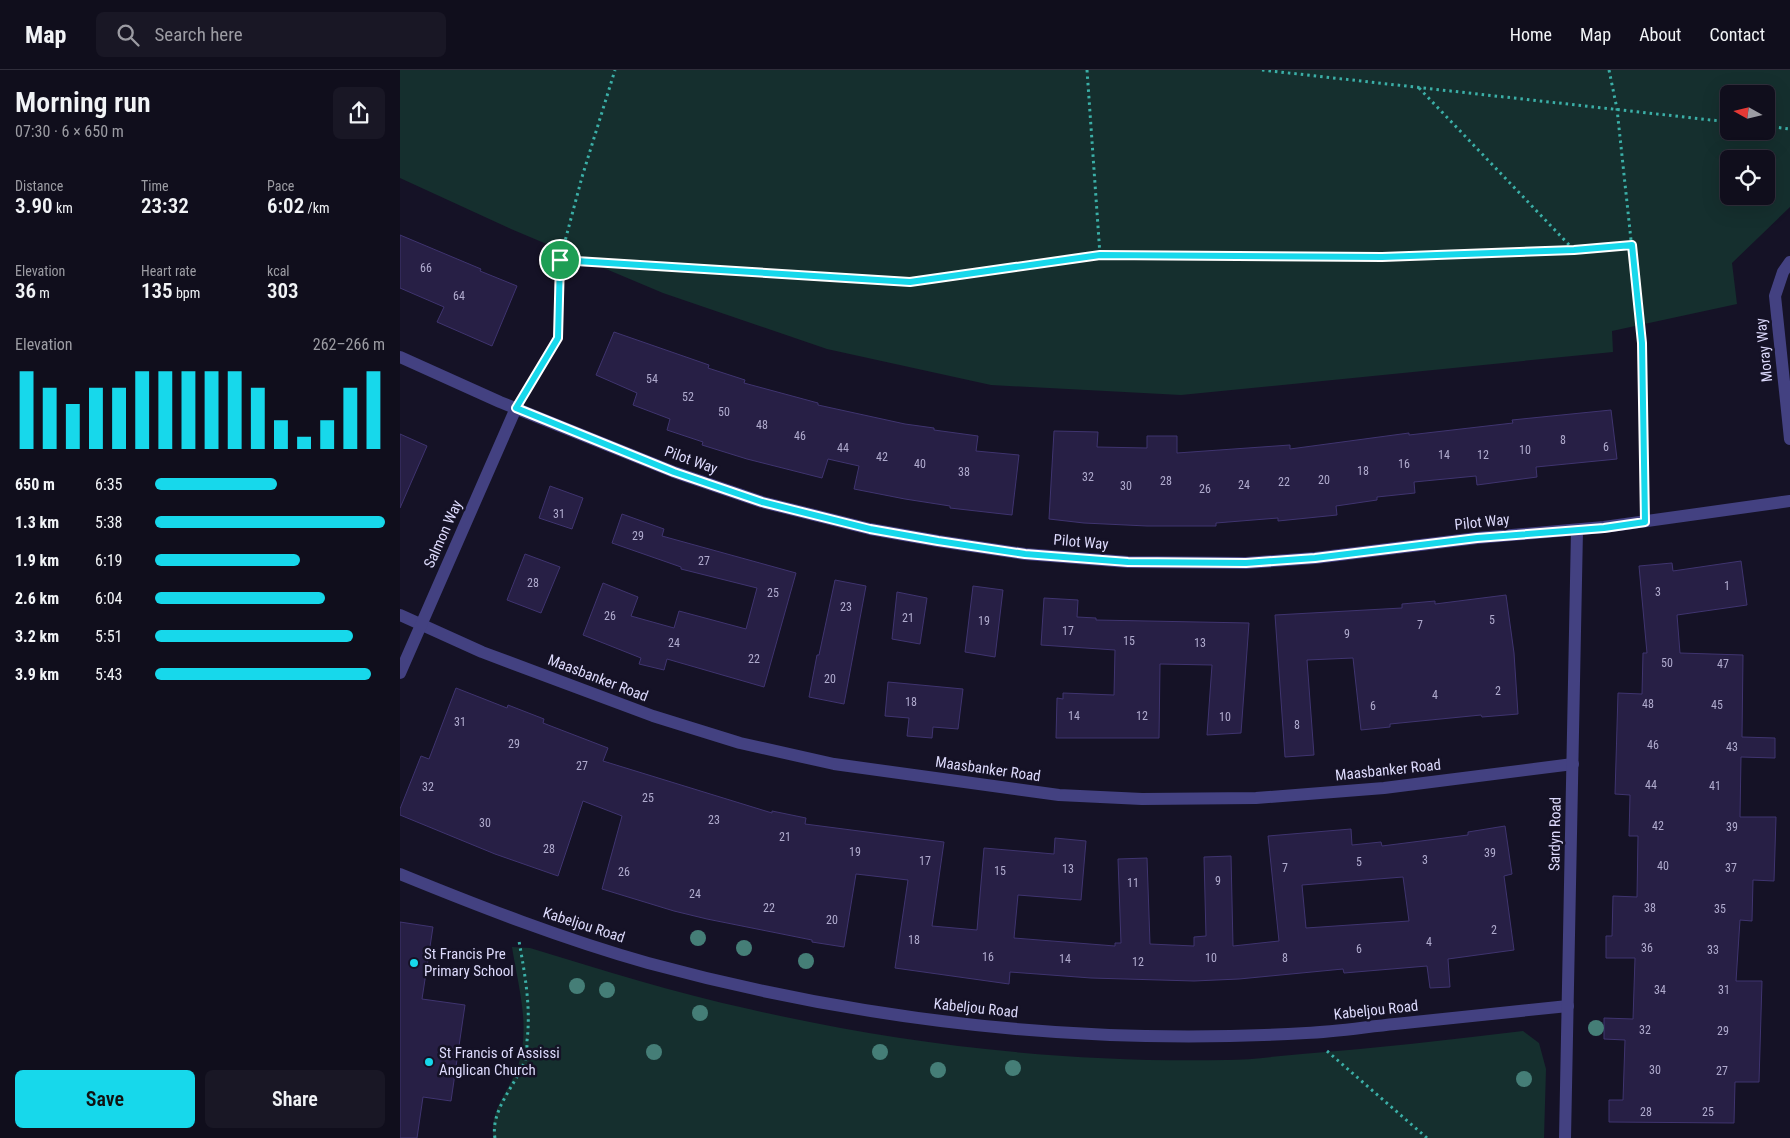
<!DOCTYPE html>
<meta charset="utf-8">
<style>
:root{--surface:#100e1c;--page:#191725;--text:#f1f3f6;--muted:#9c9ca3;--line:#302e3b;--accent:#17d8eb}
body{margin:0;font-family:"Roboto Condensed",sans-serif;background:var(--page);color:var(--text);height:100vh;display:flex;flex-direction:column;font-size:19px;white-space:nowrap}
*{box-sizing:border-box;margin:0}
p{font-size:16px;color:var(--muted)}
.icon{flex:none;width:28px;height:28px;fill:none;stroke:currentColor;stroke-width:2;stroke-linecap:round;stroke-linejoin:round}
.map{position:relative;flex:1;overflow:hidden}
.side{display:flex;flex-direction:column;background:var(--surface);width:400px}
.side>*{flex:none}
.needle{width:32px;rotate:278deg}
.controls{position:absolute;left:1320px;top:15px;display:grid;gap:10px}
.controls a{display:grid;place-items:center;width:55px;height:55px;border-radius:8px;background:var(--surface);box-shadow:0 5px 20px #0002,0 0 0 1px var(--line);font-size:25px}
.pin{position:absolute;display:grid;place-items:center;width:42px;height:42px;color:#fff;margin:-21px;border:2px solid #fff;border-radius:50%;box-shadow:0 1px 5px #0007}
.round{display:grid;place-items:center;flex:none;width:52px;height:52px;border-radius:8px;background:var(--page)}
.headline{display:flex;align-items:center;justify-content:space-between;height:85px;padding:0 15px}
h1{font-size:28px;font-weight:600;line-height:38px}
.figures{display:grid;grid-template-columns:repeat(3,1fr);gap:8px;height:85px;padding:5px 15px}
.figures div{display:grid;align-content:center}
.figures b{font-size:21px;font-weight:600}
.figures small{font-size:14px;font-weight:400}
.figures p{font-size:14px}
.chart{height:140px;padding:10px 15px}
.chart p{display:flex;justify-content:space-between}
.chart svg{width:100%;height:90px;margin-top:5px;stroke:var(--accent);stroke-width:6}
.cta{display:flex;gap:10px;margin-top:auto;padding:10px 15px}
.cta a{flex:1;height:58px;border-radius:8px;background:var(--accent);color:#111;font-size:20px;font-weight:600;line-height:58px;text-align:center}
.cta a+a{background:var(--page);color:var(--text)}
ul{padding:0 15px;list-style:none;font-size:16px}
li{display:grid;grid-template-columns:80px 60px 1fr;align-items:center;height:38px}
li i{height:12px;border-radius:6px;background:var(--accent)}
header{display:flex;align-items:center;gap:30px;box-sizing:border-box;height:70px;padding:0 25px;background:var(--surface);border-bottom:1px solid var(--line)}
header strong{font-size:24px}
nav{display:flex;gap:28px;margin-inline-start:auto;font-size:18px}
.search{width:350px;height:45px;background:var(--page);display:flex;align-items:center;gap:12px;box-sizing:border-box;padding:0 18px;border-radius:8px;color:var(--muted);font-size:19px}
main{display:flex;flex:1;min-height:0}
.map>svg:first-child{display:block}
</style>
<header>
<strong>Map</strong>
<div class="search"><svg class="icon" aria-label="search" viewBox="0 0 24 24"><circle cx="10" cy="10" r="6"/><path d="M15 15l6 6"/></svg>Search here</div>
<nav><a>Home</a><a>Map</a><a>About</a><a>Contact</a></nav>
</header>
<main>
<section class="side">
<div class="headline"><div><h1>Morning run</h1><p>07:30 · 6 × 650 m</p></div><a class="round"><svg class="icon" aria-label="share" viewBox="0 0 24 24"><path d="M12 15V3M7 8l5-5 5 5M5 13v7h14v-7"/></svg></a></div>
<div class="figures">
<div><p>Distance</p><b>3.90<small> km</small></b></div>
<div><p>Time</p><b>23:32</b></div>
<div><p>Pace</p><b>6:02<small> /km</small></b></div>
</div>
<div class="figures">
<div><p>Elevation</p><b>36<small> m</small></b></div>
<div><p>Heart rate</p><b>135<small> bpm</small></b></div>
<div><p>kcal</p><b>303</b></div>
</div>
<div class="chart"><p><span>Elevation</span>262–266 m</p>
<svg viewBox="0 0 160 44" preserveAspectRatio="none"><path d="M5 44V6M15 44V14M25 44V22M35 44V14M45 44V14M55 44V6M65 44V6M75 44V6M85 44V6M95 44V6M105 44V14M115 44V30M125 44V38M135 44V30M145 44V14M155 44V6"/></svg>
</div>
<ul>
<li><b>650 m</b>6:35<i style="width:53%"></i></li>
<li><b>1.3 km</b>5:38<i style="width:100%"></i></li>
<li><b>1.9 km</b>6:19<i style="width:63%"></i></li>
<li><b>2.6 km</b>6:04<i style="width:74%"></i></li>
<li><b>3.2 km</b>5:51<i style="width:86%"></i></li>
<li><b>3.9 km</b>5:43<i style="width:94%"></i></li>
</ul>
<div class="cta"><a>Save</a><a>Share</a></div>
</section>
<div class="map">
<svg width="1390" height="1068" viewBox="0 0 1390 1068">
<rect width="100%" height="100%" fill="#151226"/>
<g fill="#152f2e" fill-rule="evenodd">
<path d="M0 0H1390V137L1332 193 1337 234 1212 261 1213 282 781 325 591 315 427 279 263 223 111 159 0 108ZM1329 24H1366V61H1329ZM1329 89H1366V126H1329Z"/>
<path d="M112 877 130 878C202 900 275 923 349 939 505 975 666 993 826 990 851 990 876 986 902 984 976 978 1049 970 1123 961L1139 973 1146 999 1144 1068H93C91 1035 109 1023 118 996 131 957 118 916 112 877Z"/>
</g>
<g fill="#271f45" stroke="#3f346f" fill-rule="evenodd">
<path d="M0 165 81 199 80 201 117 216 92 276 37 252 44 237 0 218Z"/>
<path d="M214 262 309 295 308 298 345 310 344 313 418 333V335L505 354 534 358V360L578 366 576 381 619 385 612 445 550 438V436L505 429 454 419 459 396 428 389 422 408 347 389 302 375 303 372 267 360 270 349 233 335 237 323 196 305Z"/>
<path d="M1211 340 1217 389 1136 397 1137 407 1077 415 1076 406 1014 412 1015 423 977 427V430L936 436 937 445 878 451V448L816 453V456H747L684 453 649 449 654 361 698 362 697 377 747 378V366H777V383L890 375V379L1009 363V365L1113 353 1112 350Z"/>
<path d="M0 364 27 376 0 438Z"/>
<path d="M150 416 183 428 172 459 139 448Z"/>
<path d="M222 444 264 459 262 466 396 503 364 617 267 589 264 600 239 594 241 588 183 565 203 513 238 527 231 546 274 558 279 541 346 559 357 518 281 499V497L212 473Z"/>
<path d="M125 484 160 497 141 543 107 530Z"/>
<path d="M1341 491 1347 535 1277 545 1280 583 1343 585 1342 667 1375 668V688L1341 687 1340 747H1376L1374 811 1353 810 1352 851 1340 850 1336 911H1362L1359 1012H1335L1334 1053 1209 1052V1030H1223L1225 970 1204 969V948L1233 949 1235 888H1206V866H1212L1213 826 1237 827 1238 766H1229L1230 725 1215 724 1218 623 1242 624 1243 583H1247L1239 496 1272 493 1273 501Z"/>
<path d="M435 510 466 516 444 634 409 627 417 585H419Z"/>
<path d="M573 516 603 520 595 587 565 582Z"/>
<path d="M497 522 527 528 520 574 492 569Z"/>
<path d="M1106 525 1114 583 1118 644 1082 647 1081 645 990 654V657L961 660 953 588 907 590 914 685 885 687 875 545 1002 538V534L1035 531V534Z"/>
<path d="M644 528 678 530 677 547 696 548V550L849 553 841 663 807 665 812 595 760 594 759 668H656L657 628 663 629V623L714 625 715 580 641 575Z"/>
<path d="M488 612 563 619 558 659 533 657 532 668 507 666 509 648 485 646Z"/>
<path d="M56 618 107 638 108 635 144 649 143 653 208 678 203 691 372 743V741L406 748 405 754 544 772 532 856 577 860 584 778 654 784 655 768 686 771 681 830 618 825 614 868 715 876V873H721L718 789 747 788 750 874 794 876V867L806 866 804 787 831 786 833 876 879 871 868 766 951 759 952 775 981 772 982 776 1068 765V762L1105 756 1112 804 1104 806 1114 880 1048 889 1050 917 1030 918 1027 896 944 903 943 899 839 909 794 911 691 908 610 902 609 914 495 898 508 810 456 804 444 877 412 872V870L307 849 274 841 202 819 222 746 183 731 158 806 95 784 0 745V739L21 686 29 689ZM1003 807 1009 851 906 858 902 815Z"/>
<path d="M0 852 33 857 22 929 65 935 51 1031 23 1027 17 1068H0Z"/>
</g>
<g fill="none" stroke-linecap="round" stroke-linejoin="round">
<g stroke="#3bafa7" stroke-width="3" stroke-dasharray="2.5 4" stroke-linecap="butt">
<path d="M687 0 700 185"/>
<path d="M862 0 1329 52"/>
<path d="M1209 0 1217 39 1242 273 1245 431"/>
<path d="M1019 18 1174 180"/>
<path d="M1366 56 1390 59"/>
<path d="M160 190 510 212 700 185 981 187 1174 180 1232 175"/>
<path d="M125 322 158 268 160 190 182 107 215 0"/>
<path d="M927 981 1027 1068"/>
<path d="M95 1068C90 1040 116 1015 125 990 127 984 127 977 127 971 131 937 125 905 119 871"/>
</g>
<g stroke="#434181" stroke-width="12">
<path d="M1390 192 1383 202 1375 226 1390 369"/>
<path d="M0 287 100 332 274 402 362 432 470 459 538 471 625 484 728 492 846 493 915 488 1077 468 1204 457 1390 431"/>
<path d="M0 545 82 582 253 646 340 673 434 694 659 725 742 729 856 728 984 718 1173 694"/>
<path d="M0 603 116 338"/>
<path d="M0 804C81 837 163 869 248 893 461 951 684 976 906 963 935 962 965 957 995 954 1053 948 1110 942 1168 936"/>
<path d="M1165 1068 1177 460"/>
</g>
</g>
<g fill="#457e77">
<circle cx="298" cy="868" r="8"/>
<circle cx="344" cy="878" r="8"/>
<circle cx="406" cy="891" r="8"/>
<circle cx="177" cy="916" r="8"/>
<circle cx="207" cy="920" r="8"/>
<circle cx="300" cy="943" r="8"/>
<circle cx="1196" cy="958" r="8"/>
<circle cx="254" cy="982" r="8"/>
<circle cx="480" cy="982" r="8"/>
<circle cx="613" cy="998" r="8"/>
<circle cx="538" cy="1000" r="8"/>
<circle cx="1124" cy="1009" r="8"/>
</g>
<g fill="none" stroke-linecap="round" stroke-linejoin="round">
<defs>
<path id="route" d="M1232 175 1242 273 1245 452 1204 458 1077 468 915 488 846 493 728 492 625 484 538 471 470 459 362 432 274 402 116 338 158 268 160 190 510 212 700 185 982 187 1174 180Z"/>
</defs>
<use href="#route" stroke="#fff" stroke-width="10"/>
<use href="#route" stroke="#17d8eb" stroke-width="6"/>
</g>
<g fill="#17d8eb" stroke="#151226" stroke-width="2">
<circle cx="14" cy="893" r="5"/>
<circle cx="29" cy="992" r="5"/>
</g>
<g text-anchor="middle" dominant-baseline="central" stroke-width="5" stroke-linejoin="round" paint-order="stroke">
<g font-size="12" fill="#b0abce">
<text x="26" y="198">66</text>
<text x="59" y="226">64</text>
<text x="252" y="309">54</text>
<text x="288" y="327">52</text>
<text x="324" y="342">50</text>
<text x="362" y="355">48</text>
<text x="400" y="366">46</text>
<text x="1163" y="370">8</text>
<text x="1206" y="377">6</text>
<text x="443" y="378">44</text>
<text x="1125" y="380">10</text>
<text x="1044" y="385">14</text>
<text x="1083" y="385">12</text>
<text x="482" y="387">42</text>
<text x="520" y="394">40</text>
<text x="1004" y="394">16</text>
<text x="963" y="401">18</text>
<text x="564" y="402">38</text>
<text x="688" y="407">32</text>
<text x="924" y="410">20</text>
<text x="766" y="411">28</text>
<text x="884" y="412">22</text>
<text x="844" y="415">24</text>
<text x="726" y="416">30</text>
<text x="805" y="419">26</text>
<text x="159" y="444">31</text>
<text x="238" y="466">29</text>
<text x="304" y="491">27</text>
<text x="133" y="513">28</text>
<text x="1327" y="516">1</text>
<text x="1258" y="522">3</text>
<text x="373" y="523">25</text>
<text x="446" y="537">23</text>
<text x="210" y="546">26</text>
<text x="508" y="548">21</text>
<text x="1092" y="550">5</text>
<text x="584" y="551">19</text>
<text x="1020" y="555">7</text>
<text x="668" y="561">17</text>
<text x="947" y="564">9</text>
<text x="729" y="571">15</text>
<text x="274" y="573">24</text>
<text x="800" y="573">13</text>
<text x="354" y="589">22</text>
<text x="1267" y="593">50</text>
<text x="1323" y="594">47</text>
<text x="430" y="609">20</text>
<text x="1098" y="621">2</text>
<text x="1035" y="625">4</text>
<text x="511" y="632">18</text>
<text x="1248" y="634">48</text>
<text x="1317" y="635">45</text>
<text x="973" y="636">6</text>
<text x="674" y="646">14</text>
<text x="742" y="646">12</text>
<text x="825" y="647">10</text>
<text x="60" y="652">31</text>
<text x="897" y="655">8</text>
<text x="114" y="674">29</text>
<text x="1253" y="675">46</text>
<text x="1332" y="677">43</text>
<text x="182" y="696">27</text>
<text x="1251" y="715">44</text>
<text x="1315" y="716">41</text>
<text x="28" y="717">32</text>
<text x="248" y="728">25</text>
<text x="314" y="750">23</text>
<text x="85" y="753">30</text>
<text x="1258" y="756">42</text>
<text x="1332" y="757">39</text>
<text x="385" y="767">21</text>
<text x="149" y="779">28</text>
<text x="455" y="782">19</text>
<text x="1090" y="783">39</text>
<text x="1025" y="790">3</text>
<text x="525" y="791">17</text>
<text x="959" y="792">5</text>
<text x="1263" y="796">40</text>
<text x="885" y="798">7</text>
<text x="1331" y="798">37</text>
<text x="668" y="799">13</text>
<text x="600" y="801">15</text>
<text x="224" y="802">26</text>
<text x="818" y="811">9</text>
<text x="733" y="813">11</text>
<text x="295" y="824">24</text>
<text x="369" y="838">22</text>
<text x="1250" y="838">38</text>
<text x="1320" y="839">35</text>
<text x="432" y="850">20</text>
<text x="1094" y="860">2</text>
<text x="514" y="870">18</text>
<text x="1029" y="872">4</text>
<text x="1247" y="878">36</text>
<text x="959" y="879">6</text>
<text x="1313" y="880">33</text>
<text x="588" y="887">16</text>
<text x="811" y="888">10</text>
<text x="885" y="888">8</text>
<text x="665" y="889">14</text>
<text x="738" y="892">12</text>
<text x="1260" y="920">34</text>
<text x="1324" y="920">31</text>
<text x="1245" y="960">32</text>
<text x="1323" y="961">29</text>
<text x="1255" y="1000">30</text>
<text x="1322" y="1001">27</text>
<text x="1246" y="1042">28</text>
<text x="1308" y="1042">25</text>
</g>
<g font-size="15" fill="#dddafc" stroke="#151226">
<text transform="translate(1364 280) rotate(-96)">Moray Way</text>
<text transform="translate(291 390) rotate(20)">Pilot Way</text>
<text transform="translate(1082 452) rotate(-6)">Pilot Way</text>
<text transform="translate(43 464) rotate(-66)">Salmon Way</text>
<text transform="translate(681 472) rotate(5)">Pilot Way</text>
<text transform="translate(198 608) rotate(21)">Maasbanker Road</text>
<text transform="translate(588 699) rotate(8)">Maasbanker Road</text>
<text transform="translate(988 700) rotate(-6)">Maasbanker Road</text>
<text transform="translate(1155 764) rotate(-89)">Sardyn Road</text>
<text transform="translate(184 855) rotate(18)">Kabeljou Road</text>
<text transform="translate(576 938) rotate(6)">Kabeljou Road</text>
<text transform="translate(976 940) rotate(-6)">Kabeljou Road</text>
</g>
<g font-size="15" fill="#dddafc" stroke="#151226" text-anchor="start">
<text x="24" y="884">St Francis Pre<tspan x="24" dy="17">Primary School</tspan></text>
<text x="39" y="983">St Francis of Assissi<tspan x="39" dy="17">Anglican Church</tspan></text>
</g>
</g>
</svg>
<div class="controls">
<a><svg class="needle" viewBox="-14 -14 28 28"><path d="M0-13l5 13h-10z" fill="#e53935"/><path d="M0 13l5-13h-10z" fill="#9c9ca3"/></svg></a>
<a><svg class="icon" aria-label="locate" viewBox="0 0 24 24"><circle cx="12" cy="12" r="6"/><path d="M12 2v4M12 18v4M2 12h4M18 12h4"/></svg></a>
</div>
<div class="pin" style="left:160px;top:190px;background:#1e9e55"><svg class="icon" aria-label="arrive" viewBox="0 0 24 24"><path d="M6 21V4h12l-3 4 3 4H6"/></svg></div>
</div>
</main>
